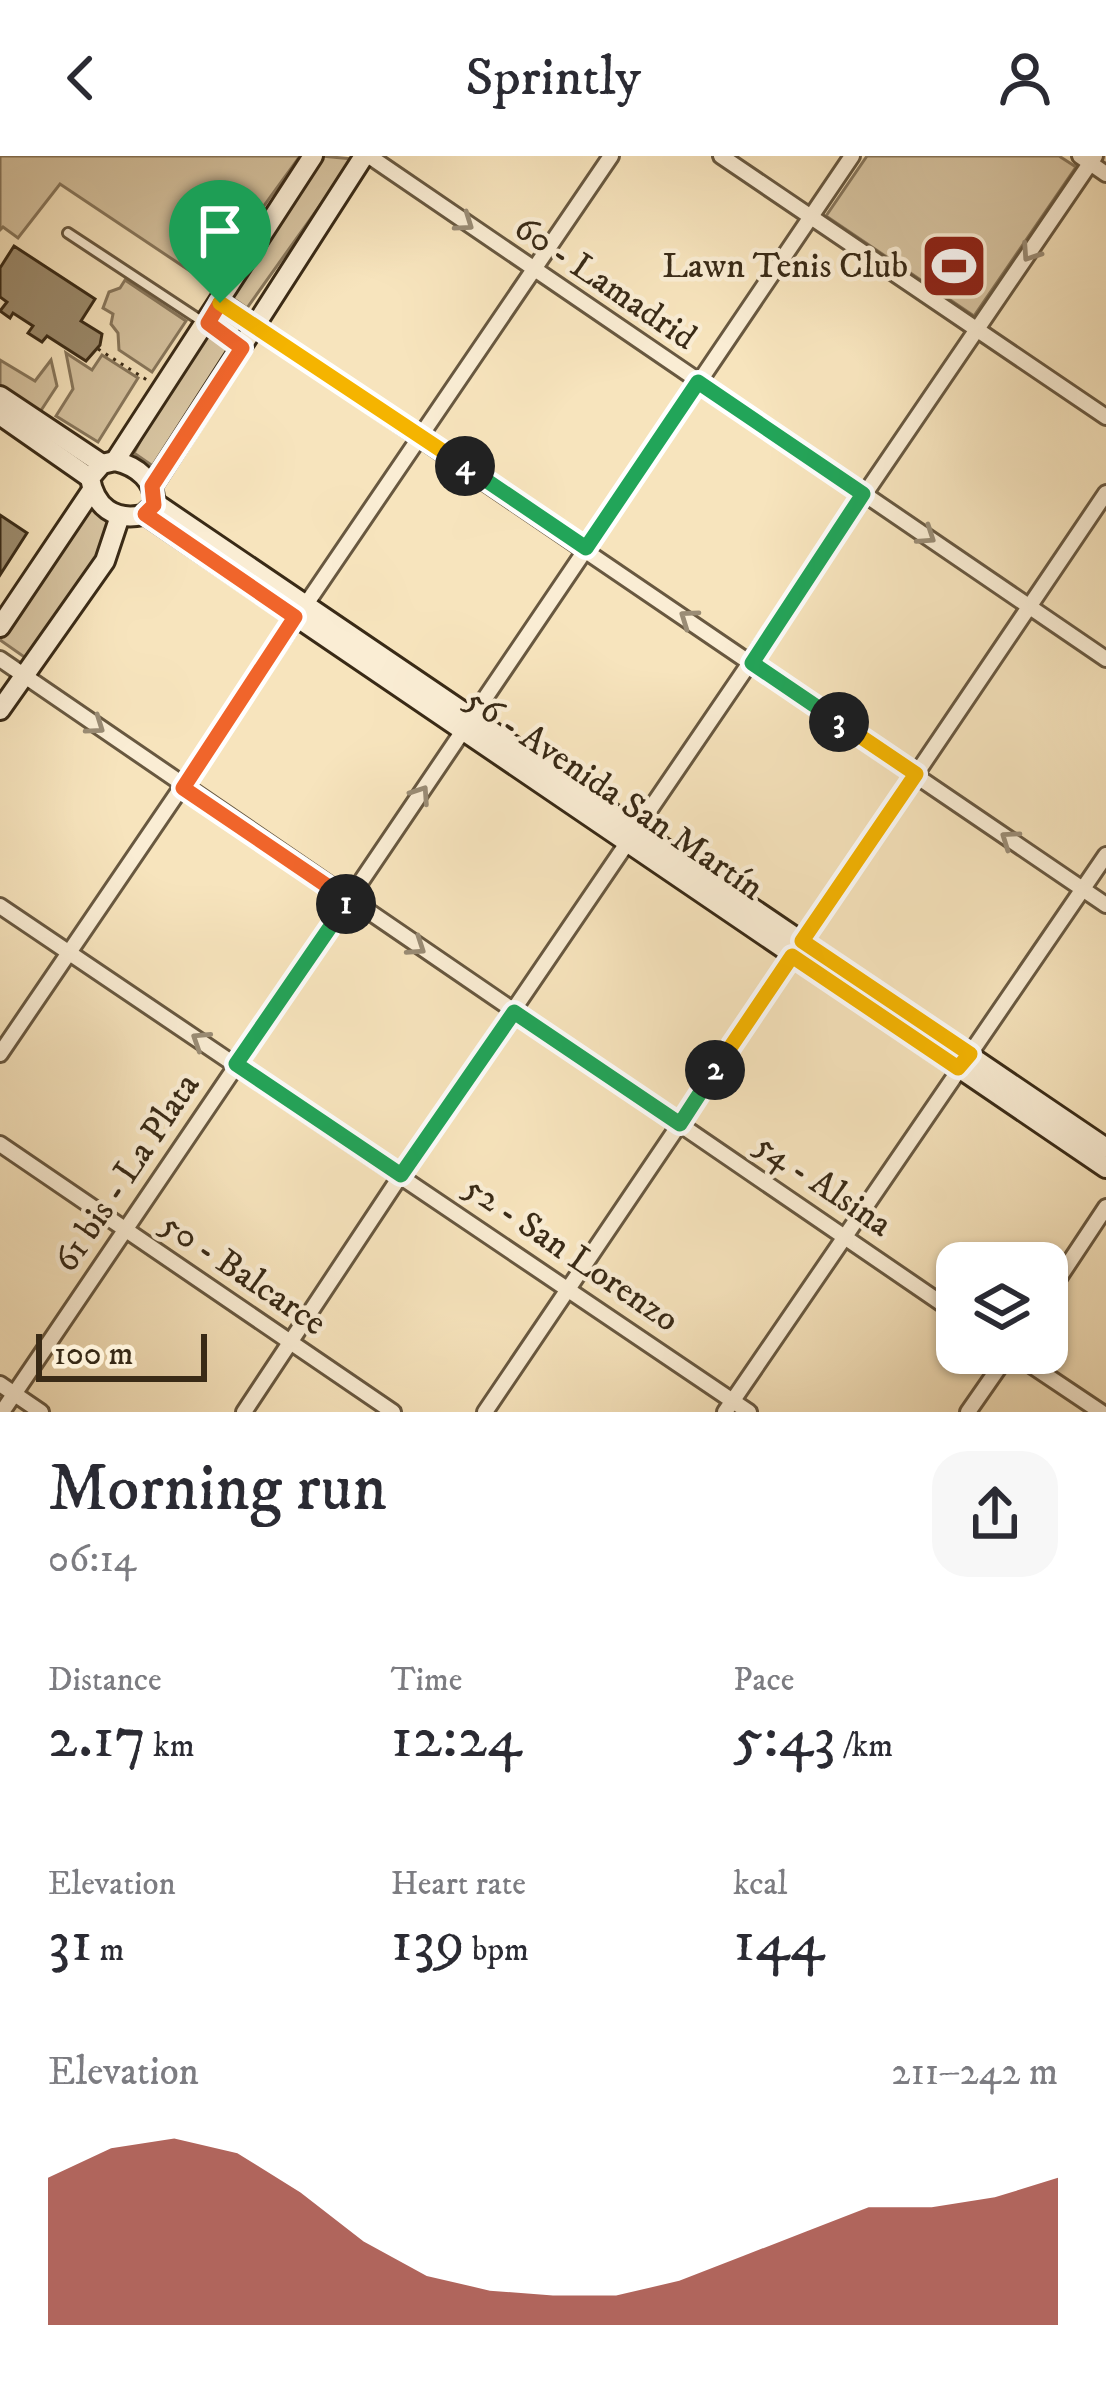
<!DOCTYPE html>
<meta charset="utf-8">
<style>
:root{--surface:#fff;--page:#f7f7f7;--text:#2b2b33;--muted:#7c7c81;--accent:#8f2418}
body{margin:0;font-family:"IM FELL DW Pica",serif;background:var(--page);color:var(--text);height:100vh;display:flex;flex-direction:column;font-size:45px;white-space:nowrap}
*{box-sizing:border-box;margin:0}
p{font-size:39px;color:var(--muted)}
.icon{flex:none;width:66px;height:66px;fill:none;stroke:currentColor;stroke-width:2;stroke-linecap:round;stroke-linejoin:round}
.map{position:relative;height:1256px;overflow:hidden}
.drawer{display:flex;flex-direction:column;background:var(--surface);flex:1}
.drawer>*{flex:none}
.fabs{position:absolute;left:936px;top:1086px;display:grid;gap:24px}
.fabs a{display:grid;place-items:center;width:132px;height:132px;border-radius:24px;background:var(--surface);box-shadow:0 3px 9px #0004;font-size:60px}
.scale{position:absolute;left:36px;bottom:30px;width:171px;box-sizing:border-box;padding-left:12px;border:6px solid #392a16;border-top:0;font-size:33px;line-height:42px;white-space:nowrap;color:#392a16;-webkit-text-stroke:9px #faedd4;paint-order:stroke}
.pin{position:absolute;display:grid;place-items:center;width:102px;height:102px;color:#fff;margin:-123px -51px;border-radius:50% 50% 50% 0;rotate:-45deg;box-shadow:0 0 12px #0007}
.pin .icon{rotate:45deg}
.km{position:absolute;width:60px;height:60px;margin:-30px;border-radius:50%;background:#222;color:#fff;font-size:33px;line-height:60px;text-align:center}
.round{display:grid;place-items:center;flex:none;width:126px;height:126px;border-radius:36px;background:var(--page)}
.summary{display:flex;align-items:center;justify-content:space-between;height:204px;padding:0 48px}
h1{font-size:66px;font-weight:600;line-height:90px}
.metrics{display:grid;grid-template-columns:repeat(3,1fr);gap:18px;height:204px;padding:12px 48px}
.metrics div{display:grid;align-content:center}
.metrics b{font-size:60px;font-weight:600}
.metrics small{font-size:33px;font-weight:400}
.metrics p{font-size:33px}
.chart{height:336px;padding:24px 48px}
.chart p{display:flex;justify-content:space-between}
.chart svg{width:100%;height:216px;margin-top:12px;fill:var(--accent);opacity:.7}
header{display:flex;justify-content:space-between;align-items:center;height:156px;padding:0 48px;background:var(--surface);font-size:54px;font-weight:600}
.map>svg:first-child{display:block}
</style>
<header><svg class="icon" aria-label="back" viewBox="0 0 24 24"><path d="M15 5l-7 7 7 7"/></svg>Sprintly<svg class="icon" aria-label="person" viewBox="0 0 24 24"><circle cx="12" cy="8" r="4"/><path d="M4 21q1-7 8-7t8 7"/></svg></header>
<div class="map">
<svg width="1106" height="1256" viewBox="0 0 1106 1256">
<rect width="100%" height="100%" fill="#f7e4bd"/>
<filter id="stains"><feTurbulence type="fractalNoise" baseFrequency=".00167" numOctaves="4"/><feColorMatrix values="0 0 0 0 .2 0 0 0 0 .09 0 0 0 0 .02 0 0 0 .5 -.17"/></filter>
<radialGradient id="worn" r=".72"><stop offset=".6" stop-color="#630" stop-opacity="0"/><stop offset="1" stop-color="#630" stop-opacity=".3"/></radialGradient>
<g fill="#d7c4a1" stroke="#88775c" stroke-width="3">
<path d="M0 0H300L208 127 60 28 18 82 3 71 0 74Z"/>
<path d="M321 0 353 3 247 152 224 136Z"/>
<path d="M867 0H1059L1076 11 974 160 826 60Z"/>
<path d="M125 124 186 165 152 216 119 194 118 177 111 168 113 158 103 152 109 136 120 132Z"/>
<path d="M196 178 213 179 235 195 157 313 134 297Z"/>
<path d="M66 197 92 214 102 199 138 222 98 286 56 260 73 233Z"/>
<path d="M0 204 35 225 51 204 57 230 40 256 0 229Z"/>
<path d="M91 350 116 359 99 406 30 505 0 484Z"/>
</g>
<g fill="#9c8b6d" stroke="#392a16" stroke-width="3">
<path d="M14 90 95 143 81 165 102 178 100 189 86 205 47 180 42 186 28 177 33 170 13 157 10 162 0 155 7 146 0 141V112Z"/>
<path d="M0 359 27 377 0 419Z"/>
</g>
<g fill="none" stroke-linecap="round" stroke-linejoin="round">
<defs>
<path id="service" d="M68 77 241 191"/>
<g id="minor">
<path d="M369 0 1106 503"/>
<path d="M721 0 1106 261"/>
<path d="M1080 0 1106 18"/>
<path d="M221 147 1106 749"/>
<path d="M0 503 957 1158"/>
<path d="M0 750 749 1256"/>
<path d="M0 898 611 0"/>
<path d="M0 988 393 1256"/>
<path d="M1047 1140 1106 1051"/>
<path d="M1013 1197 1101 1256"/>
<path d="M0 1228 41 1256"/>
<path d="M2 1256 852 0"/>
<path d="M244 1256 401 1019 1095 0"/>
<path d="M485 1256 1106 337"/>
<path d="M725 1256 1106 699"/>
<path d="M968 1256 1009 1197"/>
</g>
<g id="secondary">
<path d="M0 240 102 308"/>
<path d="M0 259 90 322"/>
<path d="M115 305 313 0"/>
<path d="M115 305C137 310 156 325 154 349L143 359C114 365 95 351 90 322L102 308Z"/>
<path d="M152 330 364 0"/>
<path d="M154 346 1106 992"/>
<path d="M145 358 1106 1012"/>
<path d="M0 471 92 334"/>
<path d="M0 554 105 405 120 360"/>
</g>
</defs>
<use href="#service" stroke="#685840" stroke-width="14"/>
<use href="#minor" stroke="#685840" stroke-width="20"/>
<use href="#secondary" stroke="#392a16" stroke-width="24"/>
<g stroke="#392a16" stroke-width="3" stroke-dasharray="3 6" stroke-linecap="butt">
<path d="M183 74 208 112 214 129"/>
<path d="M98 193 147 224"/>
</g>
<use href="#service" stroke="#faedd4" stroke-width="8"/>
<use href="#minor" stroke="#faedd4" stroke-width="14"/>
<use href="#secondary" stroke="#faedd4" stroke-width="18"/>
</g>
<defs><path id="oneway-chevron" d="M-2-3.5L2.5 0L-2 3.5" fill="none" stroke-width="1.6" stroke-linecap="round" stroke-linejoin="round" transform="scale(3)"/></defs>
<g stroke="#9a8c75">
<use href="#oneway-chevron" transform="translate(465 67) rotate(35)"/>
<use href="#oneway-chevron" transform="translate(1030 97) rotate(124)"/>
<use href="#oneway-chevron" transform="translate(927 380) rotate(34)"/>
<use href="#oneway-chevron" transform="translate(688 462) rotate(-145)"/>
<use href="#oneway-chevron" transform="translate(96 570) rotate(35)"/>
<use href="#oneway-chevron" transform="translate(421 638) rotate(-56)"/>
<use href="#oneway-chevron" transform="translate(1009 683) rotate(-145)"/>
<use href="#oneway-chevron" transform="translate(417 791) rotate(34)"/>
<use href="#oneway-chevron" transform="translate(200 884) rotate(-147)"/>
</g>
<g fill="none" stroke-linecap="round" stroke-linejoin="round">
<defs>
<path id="split-1" d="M220 147 208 167 242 192 152 330 154 349 145 358 295 461 183 632 348 744 346 748"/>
<path id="split-2" d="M346 748 236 908 401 1019 514 856 680 968 715 914"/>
<path id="split-3" d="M715 914 792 800 958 912 970 898 802 785 916 618 839 566"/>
<path id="split-4" d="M465 310 586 392 698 226 863 338 752 507 839 566"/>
<path id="split-5" d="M220 147 465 310"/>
</defs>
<use href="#split-1" stroke="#fff" stroke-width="24"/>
<use href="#split-2" stroke="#fff" stroke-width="24"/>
<use href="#split-3" stroke="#fff" stroke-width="24"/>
<use href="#split-4" stroke="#fff" stroke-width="24"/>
<use href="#split-5" stroke="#fff" stroke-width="24"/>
<use href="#split-1" stroke="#f0652b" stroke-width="15"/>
<use href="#split-2" stroke="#22a559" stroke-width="15"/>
<use href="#split-3" stroke="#f5b400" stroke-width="15"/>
<use href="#split-4" stroke="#22a559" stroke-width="15"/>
<use href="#split-5" stroke="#f5b400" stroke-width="15"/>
</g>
<defs>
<symbol id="stadium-square" viewBox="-11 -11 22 22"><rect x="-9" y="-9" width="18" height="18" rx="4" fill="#8f2418" stroke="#faedd4"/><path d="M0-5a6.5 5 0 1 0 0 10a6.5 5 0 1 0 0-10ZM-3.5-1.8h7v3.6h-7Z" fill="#fff"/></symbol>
</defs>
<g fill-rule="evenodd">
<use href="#stadium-square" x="916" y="72" width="76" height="76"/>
</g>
<g text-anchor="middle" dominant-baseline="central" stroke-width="9" stroke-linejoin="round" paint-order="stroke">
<g font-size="36" fill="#392a16" stroke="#faedd4" text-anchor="end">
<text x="908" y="110">Lawn Tenis Club</text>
</g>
<g font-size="36" fill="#392a16" stroke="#faedd4">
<text transform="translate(605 127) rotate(34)">60 - Lamadrid</text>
<text transform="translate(614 638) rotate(34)">56 - Avenida San Martín</text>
<text transform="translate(127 1017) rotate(-56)">61 bis - La Plata</text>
<text transform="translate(823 1029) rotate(34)">54 - Alsina</text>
<text transform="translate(571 1098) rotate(34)">52 - San Lorenzo</text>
<text transform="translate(243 1118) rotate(34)">50 - Balcarce</text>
</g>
</g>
<rect width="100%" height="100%" filter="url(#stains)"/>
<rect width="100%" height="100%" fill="url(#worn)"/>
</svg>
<div class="fabs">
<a><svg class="icon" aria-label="layers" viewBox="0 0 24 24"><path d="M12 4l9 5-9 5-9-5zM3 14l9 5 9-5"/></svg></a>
</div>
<div class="scale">100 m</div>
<div class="pin" style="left:220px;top:147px;background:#1e9e55"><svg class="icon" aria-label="arrive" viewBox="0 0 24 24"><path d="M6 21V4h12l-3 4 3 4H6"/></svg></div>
<b class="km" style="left:346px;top:748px">1</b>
<b class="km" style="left:715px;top:914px">2</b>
<b class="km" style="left:839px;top:566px">3</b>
<b class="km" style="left:465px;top:310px">4</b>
</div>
<section class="drawer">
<div class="summary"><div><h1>Morning run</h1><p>06:14</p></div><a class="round"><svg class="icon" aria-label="share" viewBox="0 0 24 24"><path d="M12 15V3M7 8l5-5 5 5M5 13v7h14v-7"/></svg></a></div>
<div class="metrics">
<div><p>Distance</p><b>2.17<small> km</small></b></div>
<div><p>Time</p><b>12:24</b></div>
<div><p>Pace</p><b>5:43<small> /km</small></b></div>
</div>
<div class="metrics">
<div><p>Elevation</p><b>31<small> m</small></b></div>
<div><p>Heart rate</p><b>139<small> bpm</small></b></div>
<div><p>kcal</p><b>144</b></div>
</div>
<div class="chart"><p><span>Elevation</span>211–242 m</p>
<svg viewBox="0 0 160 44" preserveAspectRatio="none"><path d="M0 44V14L10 8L20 6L30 9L40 17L50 27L60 34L70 37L80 38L90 38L100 35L110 30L120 25L130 20L140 20L150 18L160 14V44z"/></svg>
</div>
</section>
